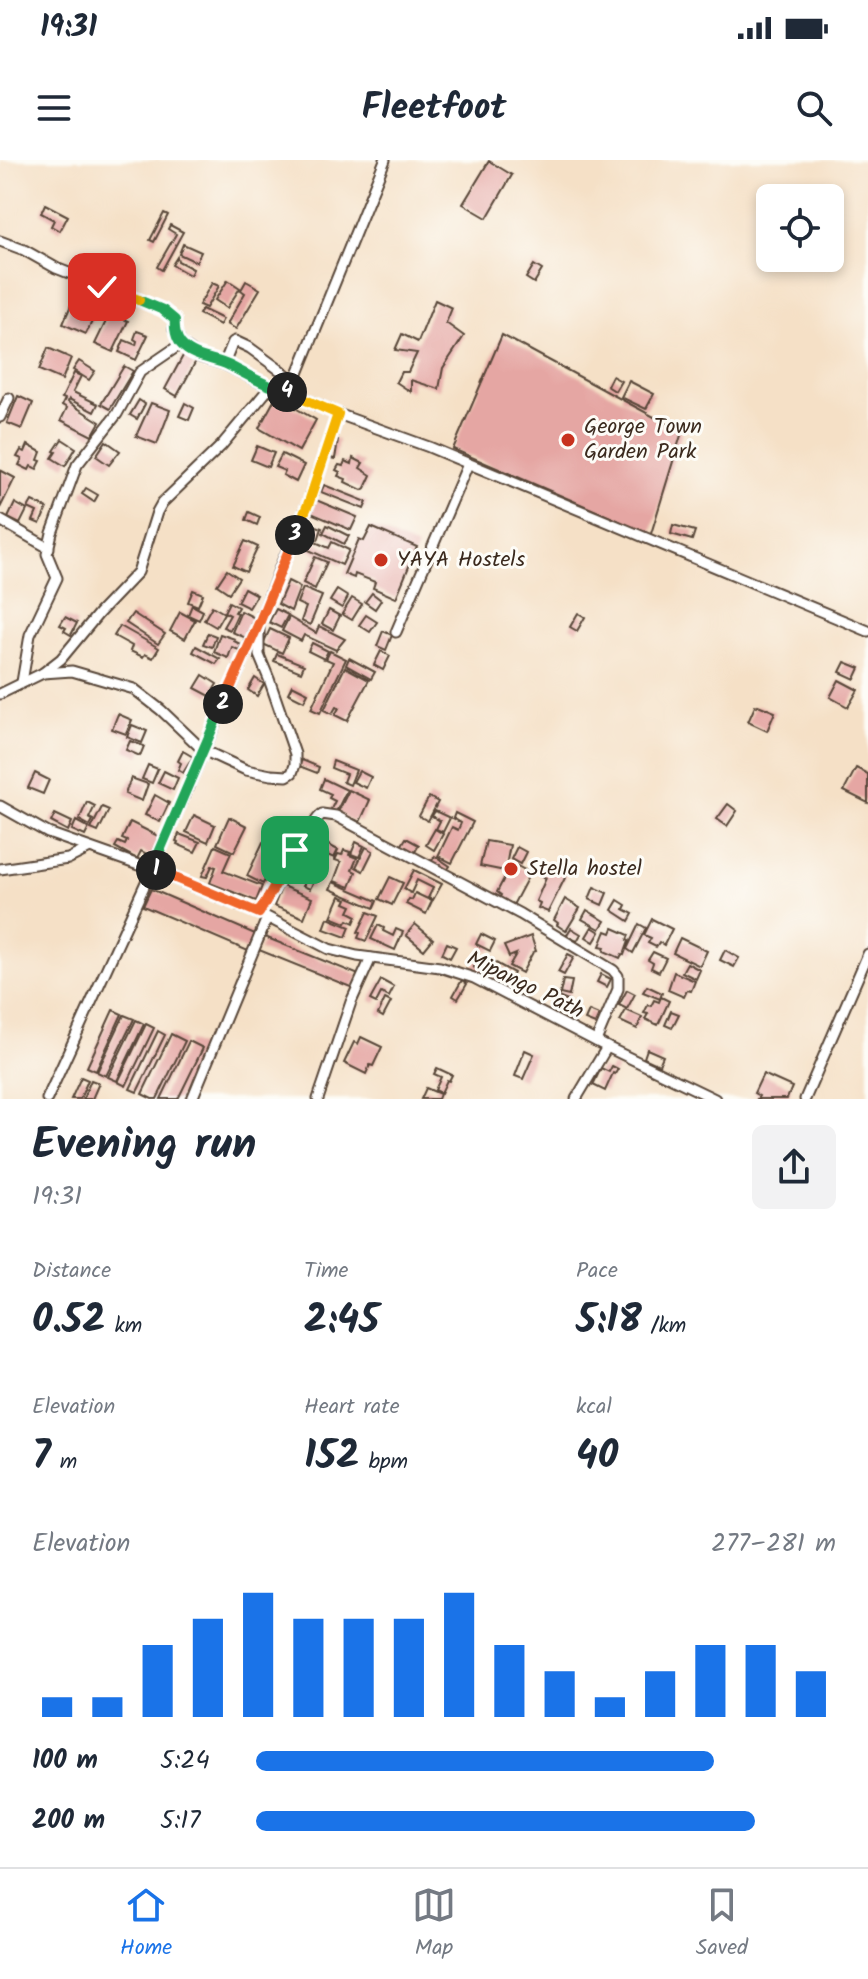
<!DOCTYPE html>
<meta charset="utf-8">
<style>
:root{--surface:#fff;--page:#f2f2f3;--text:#1f2937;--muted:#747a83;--line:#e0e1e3;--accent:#1a73e8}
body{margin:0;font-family:Kalam,sans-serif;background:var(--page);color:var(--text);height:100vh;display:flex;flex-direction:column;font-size:30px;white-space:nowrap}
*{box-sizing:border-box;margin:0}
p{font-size:26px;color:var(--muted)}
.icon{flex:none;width:44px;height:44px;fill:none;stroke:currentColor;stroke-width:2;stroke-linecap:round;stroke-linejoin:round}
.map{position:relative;height:939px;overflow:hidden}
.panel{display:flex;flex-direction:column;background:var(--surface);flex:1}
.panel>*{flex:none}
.fabs{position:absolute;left:756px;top:24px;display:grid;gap:16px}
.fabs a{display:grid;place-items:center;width:88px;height:88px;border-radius:12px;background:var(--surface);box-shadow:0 4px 12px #0003;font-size:40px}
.pin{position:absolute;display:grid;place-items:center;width:68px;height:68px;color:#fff;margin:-34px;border-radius:16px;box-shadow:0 4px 12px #0006}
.km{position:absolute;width:40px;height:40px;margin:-20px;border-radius:50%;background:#222;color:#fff;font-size:22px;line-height:40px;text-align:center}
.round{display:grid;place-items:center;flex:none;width:84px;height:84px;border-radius:12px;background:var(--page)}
.head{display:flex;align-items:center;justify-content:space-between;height:136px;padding:0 32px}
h1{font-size:44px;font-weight:700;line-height:60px}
.metrics{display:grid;grid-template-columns:repeat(3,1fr);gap:12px;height:136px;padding:8px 32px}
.metrics div{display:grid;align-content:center}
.metrics b{font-size:40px;font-weight:700}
.metrics small{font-size:22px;font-weight:400}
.metrics p{font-size:22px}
.chart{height:224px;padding:16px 32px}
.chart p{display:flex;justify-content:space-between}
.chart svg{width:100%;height:144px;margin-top:8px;stroke:var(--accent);stroke-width:6}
ul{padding:0 32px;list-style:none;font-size:26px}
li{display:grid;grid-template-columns:128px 96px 1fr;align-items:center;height:60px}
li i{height:20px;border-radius:10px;background:var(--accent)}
.status{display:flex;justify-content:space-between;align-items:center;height:56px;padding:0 40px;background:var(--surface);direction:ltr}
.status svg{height:22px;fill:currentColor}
header{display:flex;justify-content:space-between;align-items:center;height:104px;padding:0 32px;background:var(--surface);font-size:36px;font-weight:700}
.dock{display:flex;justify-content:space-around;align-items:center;height:112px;border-top:2px solid var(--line);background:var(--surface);font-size:22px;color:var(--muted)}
.dock a{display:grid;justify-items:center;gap:4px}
.dock .selected{color:var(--accent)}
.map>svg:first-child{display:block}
</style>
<div class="status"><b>19:31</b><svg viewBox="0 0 49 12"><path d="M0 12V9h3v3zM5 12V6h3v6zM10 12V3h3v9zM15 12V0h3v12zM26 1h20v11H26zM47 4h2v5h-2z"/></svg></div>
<header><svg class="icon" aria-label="menu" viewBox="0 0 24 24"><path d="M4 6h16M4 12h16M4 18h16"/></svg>Fleetfoot<svg class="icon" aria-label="search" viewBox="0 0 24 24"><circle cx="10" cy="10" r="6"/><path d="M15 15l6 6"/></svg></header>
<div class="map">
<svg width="868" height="939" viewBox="0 0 868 939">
<rect width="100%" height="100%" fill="#fdfcf7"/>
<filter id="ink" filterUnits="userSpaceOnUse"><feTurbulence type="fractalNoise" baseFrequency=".0125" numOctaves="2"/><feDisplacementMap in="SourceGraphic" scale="16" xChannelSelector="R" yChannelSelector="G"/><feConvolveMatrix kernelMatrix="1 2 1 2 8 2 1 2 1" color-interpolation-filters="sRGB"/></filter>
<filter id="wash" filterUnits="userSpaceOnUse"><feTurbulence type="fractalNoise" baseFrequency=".006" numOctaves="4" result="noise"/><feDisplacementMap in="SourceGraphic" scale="32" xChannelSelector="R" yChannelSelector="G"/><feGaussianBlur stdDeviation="1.8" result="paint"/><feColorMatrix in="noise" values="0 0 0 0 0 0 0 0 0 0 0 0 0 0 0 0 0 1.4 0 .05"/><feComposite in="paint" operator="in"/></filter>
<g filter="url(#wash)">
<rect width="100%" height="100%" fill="#f5e0c6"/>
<g id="blocks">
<g fill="#e5a6a3">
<path d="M489 1 512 15 487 58 463 44Z"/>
<path d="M766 31 780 38H770V50L759 44Z"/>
<path d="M45 44 68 56 60 71 51 66 54 60 41 53Z"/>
<path d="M164 53 168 55 154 82 150 80Z"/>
<path d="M170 65 183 72 162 110 157 107 176 74 168 69Z"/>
<path d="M183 84 201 92 196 102 179 94Z"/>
<path d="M177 97 178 101 193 109 190 115 172 105Z"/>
<path d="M534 105 542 110 534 123 526 118Z"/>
<path d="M228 120 240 128 227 148 215 140Z"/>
<path d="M246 121 260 129 236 169 227 164 245 133 241 130Z"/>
<path d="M212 123 219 126 206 148 199 145Z"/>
<path d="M73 140 97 151 86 174 63 164Z"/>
<path d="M435 140 452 148 446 163 464 176 443 208 439 229 411 220V232L396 222 401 212H408L417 193 395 190 402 174 418 182Z"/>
<path d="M202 149 223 159 220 165 199 154Z"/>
<path d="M110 153 128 161 113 192 95 184Z"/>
<path d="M137 171 148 175 136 200 119 192 124 180 136 185 137 181 134 179Z"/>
<path d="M502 175 682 272 650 377 615 359 453 289Z"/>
<path d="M48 188 71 198 62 220 39 210Z"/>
<path d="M184 194 196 201 177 236 165 229Z"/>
<path d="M79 201 95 211 89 220 73 210Z"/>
<path d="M124 206 133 211 110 249 101 244Z"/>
<path d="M74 213 81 216 73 232 98 244 94 252 69 239 68 242 100 262 92 276 61 260 67 248 62 245 65 239 62 238Z"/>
<path d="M612 216 621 221 615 231 607 226Z"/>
<path d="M629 221 654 234 646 249 621 237Z"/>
<path d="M18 236 33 243 22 269 7 263Z"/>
<path d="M276 237 316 260 299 291 259 268Z"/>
<path d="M139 240 145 244 137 259 130 255Z"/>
<path d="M151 243 170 250 157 284 136 276Z"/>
<path d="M185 243 194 248 189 260 179 256Z"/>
<path d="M62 279 76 288 65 306 52 298 56 292 54 291Z"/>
<path d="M333 279 338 280 335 299 330 298Z"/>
<path d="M106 281 120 291 109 305 96 296Z"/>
<path d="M28 285 41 292 38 300 41 301 37 309 31 306 29 310 19 305 22 299 17 297 21 290 25 292Z"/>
<path d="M257 286 274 293 268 307 251 300Z"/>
<path d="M282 294 304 305 296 322 283 315 285 311 275 307Z"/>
<path d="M353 298 363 303 360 308 371 315 365 328 362 330 345 322 346 319 338 316 340 312 336 310 339 305 343 306 345 301 352 304Z"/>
<path d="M0 310 15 318 0 348Z"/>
<path d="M324 325 367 342 364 349 321 332Z"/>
<path d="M86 328 98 335 94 342 82 334Z"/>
<path d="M316 340 357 357 351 370 311 353Z"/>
<path d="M32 341 47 348 40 364 33 361 37 352 28 348Z"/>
<path d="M15 343 27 350 20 364 8 358Z"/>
<path d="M249 352 260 357 257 365 246 360Z"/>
<path d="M309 363 322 368 318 380 304 374Z"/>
<path d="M327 365 349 376 344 384 323 373Z"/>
<path d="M673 365 695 371 692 380 671 374Z"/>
<path d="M371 367 417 387 396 438 373 428 375 422 355 414 354 418 344 414 359 379 364 381Z"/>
<path d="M306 378 329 388 332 382 349 390 342 405 302 387Z"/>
<path d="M245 381 258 387 246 412 233 406Z"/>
<path d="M315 397 327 402 315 429 303 423Z"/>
<path d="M227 410 239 418 229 433 217 425Z"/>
<path d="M288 421 300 427 291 451 278 444Z"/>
<path d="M244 428 257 435 249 448 237 442Z"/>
<path d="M303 428 322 436 310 465 301 461 306 447 297 443Z"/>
<path d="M193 430 203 434 198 446 188 442Z"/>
<path d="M337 430 348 437 342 448 330 441Z"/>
<path d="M372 433 381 440 375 449 365 442Z"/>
<path d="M352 438 362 444 352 460 342 454Z"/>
<path d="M229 442 238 447 235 452 238 453 230 470 223 467 230 455 224 452Z"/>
<path d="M192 445 203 451 199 460 188 455Z"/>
<path d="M212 446 224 453 216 467 204 460Z"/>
<path d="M276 449 288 455 281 468 269 462Z"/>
<path d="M329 450 340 456 333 470 322 464Z"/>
<path d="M241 451 255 458 246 478 232 472Z"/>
<path d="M180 452 195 460 185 479 170 471Z"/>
<path d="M133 453 165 474 158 484 126 463Z"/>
<path d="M578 453 585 457 577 471 570 467Z"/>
<path d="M366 455 377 462 370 472 359 465Z"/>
<path d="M65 457 77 463 71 475 64 471 66 468 60 465Z"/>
<path d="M289 457 316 473 319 466 345 479 336 490 304 475 301 481 282 471Z"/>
<path d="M120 466 159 488 153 498 145 494 143 497 130 491 132 486 114 476Z"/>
<path d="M270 469 289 478 282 493 263 484Z"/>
<path d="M383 471 392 475 386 490 377 486Z"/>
<path d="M208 473 216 476 212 487 203 484Z"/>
<path d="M220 474 235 479 234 481 242 485 239 490 232 487 228 498 214 492Z"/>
<path d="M312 483 328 491 324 499 308 491Z"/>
<path d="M196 486 220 499 216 504 193 492Z"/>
<path d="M330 491 346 499 320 553 311 549 333 502 326 499Z"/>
<path d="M381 491 390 496 383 510 374 505Z"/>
<path d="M277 494 304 505 301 512 274 501Z"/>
<path d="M349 498 375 512 371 519 346 505Z"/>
<path d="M845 502 860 508 855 519 840 512Z"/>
<path d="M345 507 369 520 347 561 335 555 339 548 336 547 332 554 324 550Z"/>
<path d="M203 515 217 524 210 536 195 528Z"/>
<path d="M255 518 264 524 257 536 248 530Z"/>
<path d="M839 520 858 530 848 547 830 537Z"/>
<path d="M292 525 308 533 304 541 288 533Z"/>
<path d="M758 545 775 552 767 571 748 562 755 546 757 547Z"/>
<path d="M118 554 132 560 126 574 112 569Z"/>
<path d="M132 565 147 571 142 583 127 577Z"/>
<path d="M130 581 144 586 140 596 126 590Z"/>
<path d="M183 591 193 597 183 613 178 610 181 603 178 601Z"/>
<path d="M302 600 319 607 317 613 299 606Z"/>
<path d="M333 601 356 610 350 625 343 622 346 614 331 608Z"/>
<path d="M148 605 158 609 152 623 142 619Z"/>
<path d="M856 608 868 614V643L844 631Z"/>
<path d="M164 611 178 618 173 630 158 623Z"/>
<path d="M359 611 371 617 366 628 353 622Z"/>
<path d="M35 613 49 620 43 634 28 628Z"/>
<path d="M131 618 148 624 142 641 125 634Z"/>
<path d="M324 619 347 630 336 652 331 649 335 641 329 638 331 634 320 629Z"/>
<path d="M349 630 370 640 360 662 354 659 352 662 338 652Z"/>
<path d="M155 635 169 643 160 662 145 655Z"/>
<path d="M429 637 438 642 428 661 419 656Z"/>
<path d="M87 642 95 646 89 658 93 660 90 666 79 660Z"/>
<path d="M728 644 737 651 727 666 717 659Z"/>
<path d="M102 647 109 650 98 672 91 669Z"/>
<path d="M435 651 450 658 443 672 436 669 440 661 432 656Z"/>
<path d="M455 653 473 662 452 703 438 696 452 667 458 670 461 663 453 658Z"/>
<path d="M55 654 72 662 68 671 51 662Z"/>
<path d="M194 655 215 665 208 682 186 672Z"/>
<path d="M229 657 247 666 234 692 217 684Z"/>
<path d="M76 661 89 668 85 676 72 670Z"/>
<path d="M130 662 162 678 153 697 141 691 137 699 115 687 118 682 125 685 127 681 122 679Z"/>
<path d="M435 669 443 674 434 690 426 685Z"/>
<path d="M179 674 200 682 195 692 177 684 178 682 176 681Z"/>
<path d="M406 678 419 685 413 695 400 688Z"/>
<path d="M319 680 338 690 334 698 314 689Z"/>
<path d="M486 681 510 685 505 711 480 706Z"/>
<path d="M263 682 279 690 263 724 247 716Z"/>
<path d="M356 682 364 686 359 697 351 694Z"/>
<path d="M215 686 231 693 223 711 262 726 256 741 210 723 216 707 212 706 207 717 202 716Z"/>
<path d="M366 687 373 691 363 711 356 707Z"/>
<path d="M517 687 526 692 520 704 511 699Z"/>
<path d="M344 690 350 692 349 695 357 698 352 710 356 712 350 727 334 721 341 702 335 700 338 694 342 695Z"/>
<path d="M435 696 450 706 446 712 431 702Z"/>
<path d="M316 700 322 704 310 729 303 726Z"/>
<path d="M512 703 530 713 512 747 498 740 501 735 497 732Z"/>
<path d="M544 703 567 714 548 752 538 748 540 743 536 741 546 718 538 714Z"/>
<path d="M414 710 442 724 433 740 428 738 433 728 417 720 411 733 404 729Z"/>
<path d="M390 717 403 723 392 745 379 739Z"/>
<path d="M333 722 377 741 374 748 330 729Z"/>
<path d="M282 726 312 738 304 758 274 746Z"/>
<path d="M594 727 607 733 602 745 589 739Z"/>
<path d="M151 729 255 774 248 791 143 746Z"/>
<path d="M415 733 432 741 426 754 406 744 409 739 412 740Z"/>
<path d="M340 736 347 739 345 743 352 746 349 752 357 756 354 763 348 760 346 763 331 757Z"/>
<path d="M565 739 580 748 566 771 557 765 558 763 554 760Z"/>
<path d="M618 740 626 745 624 749 633 754 629 761 612 750Z"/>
<path d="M587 750 605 761 600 769 582 759Z"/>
<path d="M368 752 378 756 366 781 358 778 360 773 358 772Z"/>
<path d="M328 758 350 767 346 777 324 769Z"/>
<path d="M652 759 672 769 664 785 659 782 656 787 648 783 651 778 644 775Z"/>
<path d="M415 764 433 779 424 790 406 775Z"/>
<path d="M639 764 646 768 633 793 627 789Z"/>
<path d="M378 765 384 768 383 771 393 776 396 769 403 772 395 790 371 779Z"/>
<path d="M592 767 600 772 594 782 586 777Z"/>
<path d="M571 768 581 774 577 781 566 776Z"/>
<path d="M613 768 629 775 627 780 629 781 624 795 622 794 620 798 604 791 605 787 600 786 606 771 611 773Z"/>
<path d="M481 774 495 781 490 791 476 784Z"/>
<path d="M531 776 536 791 533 792 522 813 509 806 516 794 509 797 504 786Z"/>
<path d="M265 777 359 815 353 828 259 790Z"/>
<path d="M680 778 707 791 700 806 673 793Z"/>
<path d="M447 783 456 787 450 798 442 794Z"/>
<path d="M725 790 739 798 734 807 720 800Z"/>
<path d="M653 792 666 798 659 812 651 808 653 803 648 800Z"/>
<path d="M568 794 574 797 564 815 558 812Z"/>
<path d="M479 797 488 802 482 812 473 807Z"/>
<path d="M492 801 514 813 508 825 486 813Z"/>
<path d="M687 803 700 810 696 819 682 812Z"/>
<path d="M674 812 695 821 691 831 687 830 684 837 668 830Z"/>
<path d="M601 814 611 819 607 827 597 822Z"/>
<path d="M381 820 394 827 389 837 381 833 376 843 370 840Z"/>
<path d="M462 820 467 824 458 839 453 836Z"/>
<path d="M563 820 572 821 569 836 560 834Z"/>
<path d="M647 826 662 833 660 839 643 832Z"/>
<path d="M627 830 635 834 627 849 619 845Z"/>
<path d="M554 832 559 835 558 837 568 841 563 850 549 841Z"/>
<path d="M661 837 669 841 658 865 645 859 648 854 644 853 648 845 651 846 654 840 659 842Z"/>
<path d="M385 839 391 842 383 857 378 854Z"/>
<path d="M113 850 122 854 96 911 87 907Z"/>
<path d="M626 850 642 857 637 869 620 861Z"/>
<path d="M589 851 599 855 595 864 585 860Z"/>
<path d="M671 851 679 854 672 868 665 865Z"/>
<path d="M124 855 134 859 106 916 97 912Z"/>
<path d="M136 860 144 864 117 921 108 917Z"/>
<path d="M146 864 154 868 126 926 118 922Z"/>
<path d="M158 871 165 875 137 932 130 929Z"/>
<path d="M171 874 185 881 157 939H152L142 934Z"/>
<path d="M361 877 382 887 373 906 370 905 366 914 344 903 354 882 358 884Z"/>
<path d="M189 881 203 888 178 939H161Z"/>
<path d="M647 889 663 896 659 905 644 898Z"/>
<path d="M525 890 534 894 523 919 515 916Z"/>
<path d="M612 906 618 909 615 914 613 913 605 931 593 925 601 908 609 912Z"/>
<path d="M437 908 452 915 449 921 447 920 441 933 435 930 441 917 434 914Z"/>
<path d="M763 914 792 927 787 939H757L759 936 754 933Z"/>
<path d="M81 917 88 920 80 939H71Z"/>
<path d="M91 920 99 923 92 939H83Z"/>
<path d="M426 928 440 934 438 939H421Z"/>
</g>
</g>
</g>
<g filter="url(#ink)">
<use href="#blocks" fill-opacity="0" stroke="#574537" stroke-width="2"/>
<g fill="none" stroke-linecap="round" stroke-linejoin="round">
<defs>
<g id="minor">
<path d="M0 81 24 90 56 108 163 150 175 160 174 169 181 184 200 197 224 204 270 227 290 233 338 254 429 287 868 471"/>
<path d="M224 204 233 182 235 181 250 188 295 221"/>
<path d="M290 233 385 0"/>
<path d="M0 257 9 238"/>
<path d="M0 360 49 388"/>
<path d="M396 472 468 304"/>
<path d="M43 513 72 511 134 529 161 550 203 590 246 610 271 615 287 616 292 613 295 605V594L269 519 259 495V468"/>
<path d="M22 522 30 475 57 418 47 394 52 373 77 305 117 254 140 212 181 184"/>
<path d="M0 534 43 513 61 499 99 453 138 412 157 352 162 343 221 286 270 227"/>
<path d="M0 646 48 673 164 714 259 753 329 789 357 796 440 807 474 818 607 887 715 939"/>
<path d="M0 709 68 699 88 689"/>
<path d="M259 753 295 690 318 658 322 654 336 656 520 754 613 810 618 816V829L596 881"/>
<path d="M47 939 152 709 260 461 281 405 309 342 338 254"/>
<path d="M192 939 267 758"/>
<path d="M318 939 351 842 371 798"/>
<path d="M576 939 607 887"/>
<path d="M805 939 868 794"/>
</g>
</defs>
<use href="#minor" stroke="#574537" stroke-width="13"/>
<use href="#minor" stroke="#fff" stroke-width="9"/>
</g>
</g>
<g fill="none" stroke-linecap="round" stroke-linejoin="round" filter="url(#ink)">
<defs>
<path id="split-1" d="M156 710 259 753 295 690"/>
<path id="split-2" d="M156 710 152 709 223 544"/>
<path id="split-3" d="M223 544 260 461 295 375"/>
<path id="split-4" d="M287 232 338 254 309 342 295 375"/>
<path id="split-5" d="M139 140 163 150 175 160C174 168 176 178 181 184 193 198 213 198 228 205 248 215 266 226 287 232"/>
<path id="split-6" d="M102 127 139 140"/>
</defs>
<use href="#split-1" stroke="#fff" stroke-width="16"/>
<use href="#split-2" stroke="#fff" stroke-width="16"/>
<use href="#split-3" stroke="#fff" stroke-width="16"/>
<use href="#split-4" stroke="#fff" stroke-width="16"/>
<use href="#split-5" stroke="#fff" stroke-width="16"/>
<use href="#split-6" stroke="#fff" stroke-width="16"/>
<use href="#split-1" stroke="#f0652b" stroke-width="10"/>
<use href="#split-2" stroke="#22a559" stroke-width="10"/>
<use href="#split-3" stroke="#f0652b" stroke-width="10"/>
<use href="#split-4" stroke="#f5b400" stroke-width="10"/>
<use href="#split-5" stroke="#22a559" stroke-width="10"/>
<use href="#split-6" stroke="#f5b400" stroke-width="10"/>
</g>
<g fill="#c8321e" stroke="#fdfcf7" stroke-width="3">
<circle cx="568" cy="280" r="8"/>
<circle cx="381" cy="400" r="8"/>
<circle cx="511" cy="709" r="8"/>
</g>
<g text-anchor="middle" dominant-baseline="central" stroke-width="6" stroke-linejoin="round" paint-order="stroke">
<g font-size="22" fill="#3b2a1e" stroke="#fdfcf7" text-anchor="start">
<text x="584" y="267">George Town<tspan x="584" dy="25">Garden Park</tspan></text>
<text x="397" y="400">YAYA Hostels</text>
<text x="527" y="709">Stella hostel</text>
</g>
<g font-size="22" fill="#3b2a1e" stroke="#fdfcf7">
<text transform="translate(525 826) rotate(26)">Mipango Path</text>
</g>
</g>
</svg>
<div class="fabs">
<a><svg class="icon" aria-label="locate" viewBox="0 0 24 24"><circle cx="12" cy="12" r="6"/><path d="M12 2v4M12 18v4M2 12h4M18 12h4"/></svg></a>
</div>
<div class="pin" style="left:295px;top:690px;background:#1e9e55"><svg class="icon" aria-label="arrive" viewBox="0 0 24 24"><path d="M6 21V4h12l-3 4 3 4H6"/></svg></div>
<div class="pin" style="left:102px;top:127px;background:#d93025"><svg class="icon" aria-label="check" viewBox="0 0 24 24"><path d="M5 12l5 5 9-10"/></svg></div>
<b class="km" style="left:156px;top:710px">1</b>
<b class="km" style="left:223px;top:544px">2</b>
<b class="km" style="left:295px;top:375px">3</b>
<b class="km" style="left:287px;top:232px">4</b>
</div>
<section class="panel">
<div class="head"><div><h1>Evening run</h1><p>19:31</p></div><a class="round"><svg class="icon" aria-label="share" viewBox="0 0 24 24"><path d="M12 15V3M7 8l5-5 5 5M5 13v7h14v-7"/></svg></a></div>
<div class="metrics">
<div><p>Distance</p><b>0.52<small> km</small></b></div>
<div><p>Time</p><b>2:45</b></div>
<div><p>Pace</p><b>5:18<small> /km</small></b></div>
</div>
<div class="metrics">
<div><p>Elevation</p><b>7<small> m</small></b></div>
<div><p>Heart rate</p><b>152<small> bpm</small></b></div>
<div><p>kcal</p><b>40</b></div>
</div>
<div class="chart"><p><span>Elevation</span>277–281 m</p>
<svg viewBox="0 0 160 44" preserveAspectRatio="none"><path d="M5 44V38M15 44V38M25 44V22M35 44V14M45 44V6M55 44V14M65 44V14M75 44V14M85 44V6M95 44V22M105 44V30M115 44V38M125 44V30M135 44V22M145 44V22M155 44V30"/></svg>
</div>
<ul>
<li><b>100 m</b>5:24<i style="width:79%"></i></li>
<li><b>200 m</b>5:17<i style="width:86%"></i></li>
</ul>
</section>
<nav class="dock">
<a class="selected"><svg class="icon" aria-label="home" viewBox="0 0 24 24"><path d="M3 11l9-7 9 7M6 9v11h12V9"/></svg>Home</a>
<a><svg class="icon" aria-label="map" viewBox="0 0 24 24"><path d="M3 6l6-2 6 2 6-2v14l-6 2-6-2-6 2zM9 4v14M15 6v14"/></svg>Map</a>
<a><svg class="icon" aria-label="saved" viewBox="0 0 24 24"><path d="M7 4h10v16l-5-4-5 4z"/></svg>Saved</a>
</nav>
